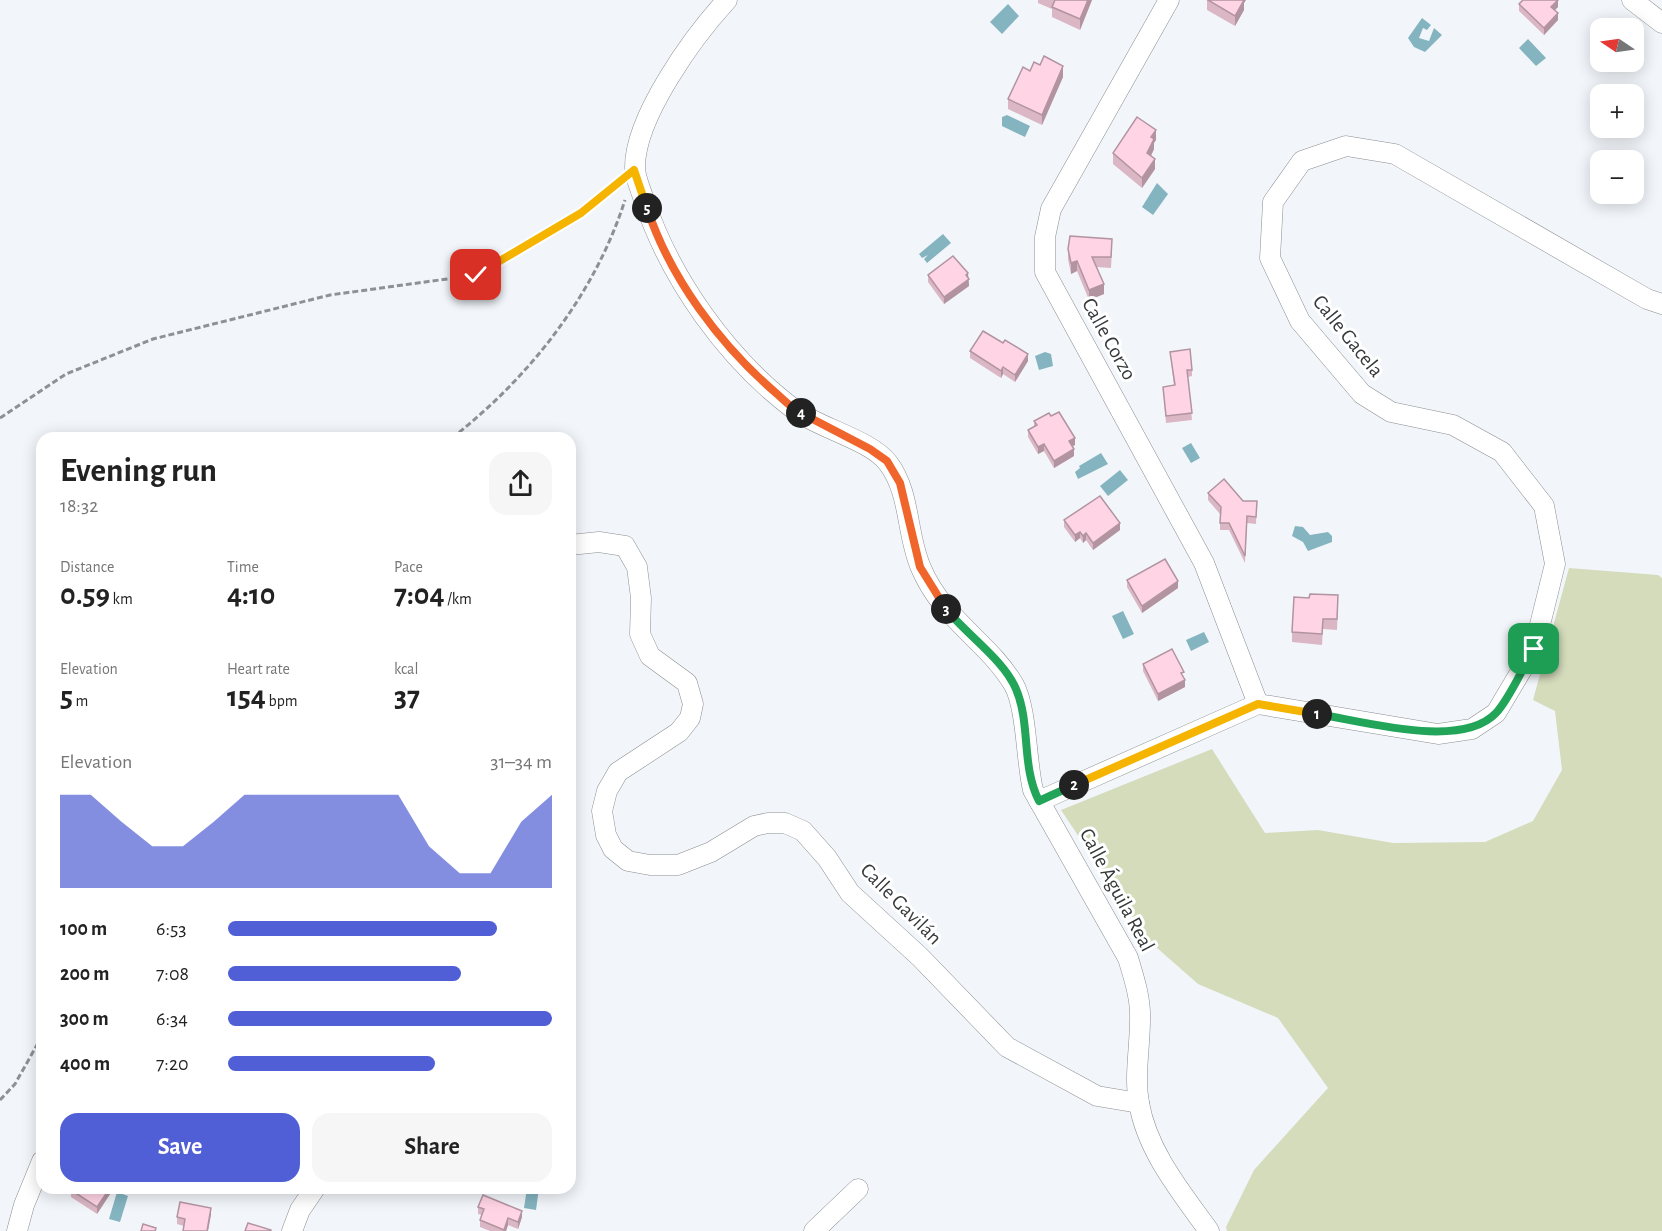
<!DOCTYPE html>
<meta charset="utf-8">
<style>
:root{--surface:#fff;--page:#f6f6f6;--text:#222;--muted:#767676;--accent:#505fd5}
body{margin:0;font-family:"Alegreya Sans",sans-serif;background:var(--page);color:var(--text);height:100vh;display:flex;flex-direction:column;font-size:22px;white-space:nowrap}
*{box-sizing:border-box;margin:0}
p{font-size:20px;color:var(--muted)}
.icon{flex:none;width:33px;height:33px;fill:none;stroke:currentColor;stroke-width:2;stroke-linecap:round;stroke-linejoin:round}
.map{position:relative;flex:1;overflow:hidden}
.panel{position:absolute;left:36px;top:432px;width:540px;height:762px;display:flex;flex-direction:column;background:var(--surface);border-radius:18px;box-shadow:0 3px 15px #0003}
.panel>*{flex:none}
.needle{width:39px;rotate:283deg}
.tools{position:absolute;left:1590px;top:18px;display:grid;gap:12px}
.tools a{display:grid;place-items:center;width:54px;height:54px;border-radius:12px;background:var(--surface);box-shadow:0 3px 15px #0003;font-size:30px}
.pin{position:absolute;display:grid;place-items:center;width:51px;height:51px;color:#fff;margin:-26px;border-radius:12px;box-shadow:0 3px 9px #0006}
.km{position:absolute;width:30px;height:30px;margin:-15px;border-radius:50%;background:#222;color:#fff;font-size:16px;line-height:30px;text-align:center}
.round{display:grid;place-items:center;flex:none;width:63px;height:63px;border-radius:18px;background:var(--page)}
.summary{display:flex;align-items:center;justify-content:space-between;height:102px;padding:0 24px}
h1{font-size:33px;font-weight:600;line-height:45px}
.metrics{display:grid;grid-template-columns:repeat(3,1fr);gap:9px;height:102px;padding:6px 24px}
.metrics div{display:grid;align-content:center}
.metrics b{font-size:30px;font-weight:600}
.metrics small{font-size:16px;font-weight:400}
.metrics p{font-size:16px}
.chart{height:168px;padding:12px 24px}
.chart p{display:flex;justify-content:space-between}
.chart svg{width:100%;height:108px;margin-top:6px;fill:var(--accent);opacity:.7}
.cta{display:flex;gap:12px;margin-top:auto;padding:12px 24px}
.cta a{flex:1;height:69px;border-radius:18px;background:var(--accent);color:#fff;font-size:24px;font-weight:600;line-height:69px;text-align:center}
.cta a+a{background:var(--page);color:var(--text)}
ul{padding:0 24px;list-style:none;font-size:20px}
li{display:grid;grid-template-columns:96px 72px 1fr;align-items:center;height:45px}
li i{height:15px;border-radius:8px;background:var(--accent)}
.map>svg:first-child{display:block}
</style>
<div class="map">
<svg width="1662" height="1231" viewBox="0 0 1662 1231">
<rect width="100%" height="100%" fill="#f2f6fa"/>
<path fill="#d4dcbc" d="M1569 568 1658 575 1662 578V1231H1227L1226 1227 1254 1170 1328 1088 1278 1018 1198 984 1148 940 1061 810 1212 749 1265 833 1318 830 1393 843 1485 842 1533 821 1562 770 1555 711 1533 700Z"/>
<g fill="#84b4c0">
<path d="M1008 4 1019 16 1002 34 990 22Z"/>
<path d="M1422 18 1431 25 1427 30 1423 28 1419 38 1429 41 1434 28 1442 35 1425 52 1414 47 1408 38Z"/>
<path d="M1528 39 1546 58 1536 66 1519 48Z"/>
<path d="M1007 115 1030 126 1025 137 1002 126V117Z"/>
<path d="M1157 183 1168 194 1153 215 1142 207Z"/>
<path d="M943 234 951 243 927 263 924 259 928 255 922 258 919 254Z"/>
<path d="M1045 352 1051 354 1053 366 1039 370 1035 356Z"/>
<path d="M1191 443 1200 458 1191 463 1182 448Z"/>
<path d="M1101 453 1108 464 1078 479 1075 472 1080 468 1079 466Z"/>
<path d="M1120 470 1128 480 1108 496 1100 486Z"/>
<path d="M1295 526 1303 527 1310 535 1328 532 1332 536V542L1308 551 1303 542 1292 536Z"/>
<path d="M1123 611 1134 634 1123 639 1112 616Z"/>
<path d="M1204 632 1209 642 1191 651 1186 640Z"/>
<path d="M527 1188H539L536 1210 524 1208Z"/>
<path d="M117 1192 128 1196 120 1222 109 1219Z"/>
</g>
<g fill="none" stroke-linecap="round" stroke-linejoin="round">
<defs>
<g id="street">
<path d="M727 0C693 37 635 117 635 167 635 178 641 190 644 200 671 280 727 359 795 410 819 428 871 440 888 463 911 493 906 534 921 568 943 620 989 642 1014 685 1027 709 1026 761 1033 790L1128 958C1134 978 1141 999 1140 1020 1140 1048 1134 1076 1139 1103 1147 1151 1181 1192 1209 1231"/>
<path d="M1169 0 1051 209 1045 237V272L1204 563 1258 704"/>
<path d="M1632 0 1662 23"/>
<path d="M570 545 599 542 625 546 637 567 641 598 640 634 650 656 687 683 693 704 690 718 679 732 618 772 607 791 602 811 606 835 613 849 628 861 650 865H678L711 852 754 826 768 823H785L803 831 827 858 850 893 920 957 1007 1047 1097 1096 1139 1103"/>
<path d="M1039 801 1258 704 1438 734 1472 729 1496 713 1534 649 1555 564 1544 506 1502 452 1453 425 1391 412 1362 394 1300 321 1270 258 1273 202 1302 161 1346 146 1395 154 1647 299 1662 304"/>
<path d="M17 1231 24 1205 42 1161"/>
<path d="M292 1231 300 1210 315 1188"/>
<path d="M814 1231 858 1189"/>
</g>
</defs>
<use href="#street" stroke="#8a8e91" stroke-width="21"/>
<g stroke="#8e9093" stroke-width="3" stroke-dasharray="6 3" stroke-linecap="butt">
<path d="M0 418 66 374 153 339 330 295 476 275 581 213 619 183"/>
<path d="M452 438C530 377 595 294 625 200"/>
<path d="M0 1100 15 1084 42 1036"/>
</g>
<use href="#street" stroke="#fff" stroke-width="20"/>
</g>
<g fill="#dbb6c5">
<path d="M1038 0H1092L1080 30 1052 17V9L1038 3Z"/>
<path d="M1207 0H1246L1244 3V10L1235 26 1207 10Z"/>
<path d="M1519 4 1558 7 1555 10 1558 20 1544 35 1519 11Z"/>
<path d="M1030 71 1063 77 1042 125 1008 109V99Z"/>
<path d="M1156 140 1154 143V149L1151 156 1155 169 1142 188 1113 164V153Z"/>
<path d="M1068 249H1112L1111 268 1097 267 1104 294 1089 300 1077 271 1071 274 1068 259Z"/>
<path d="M928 275 968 277 969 286 944 304 928 282Z"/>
<path d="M970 351 1028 361 1015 382 1003 374 1001 378 970 358Z"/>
<path d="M1170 352 1192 370V376L1188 377 1192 420 1166 423 1163 387 1174 386Z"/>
<path d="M1051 416 1075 445 1072 446 1074 456 1054 468 1044 451 1038 454 1028 437V430L1034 426V421Z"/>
<path d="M1208 493 1243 501H1257L1256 524 1247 523 1245 563 1229 530H1220V514L1208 500Z"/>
<path d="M1064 520 1120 530 1093 550 1086 540 1083 543 1080 538 1075 542 1064 527Z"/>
<path d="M1127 580 1178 588 1142 613 1127 587Z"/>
<path d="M1338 606 1337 630 1323 629 1322 645 1292 642V632Z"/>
<path d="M1143 664 1184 678 1185 687 1158 701 1143 671Z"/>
<path d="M114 1188 97 1214 71 1197V1190Z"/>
<path d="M478 1207 522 1217 518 1229 508 1225 506 1231H490L480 1227V1220L482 1215 478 1214Z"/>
<path d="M211 1215 184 1226 177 1224V1217Z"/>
</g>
<g fill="#b294a0">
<path d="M1088 0H1092L1080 30V19Z"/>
<path d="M1241 0H1246L1244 3V10L1235 26V16Z"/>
<path d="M1558 0V7L1551 14V7Z"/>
<path d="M1558 13V20L1544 35V28Z"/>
<path d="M1063 66V77L1042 125V115Z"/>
<path d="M1156 130V140L1154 143V149L1147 164V153L1151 137Z"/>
<path d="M1155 159V169L1142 188V178Z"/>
<path d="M1077 261V271L1071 274V263Z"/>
<path d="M968 273 969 286 944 304V297Z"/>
<path d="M1104 284V294L1089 300V290Z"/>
<path d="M1028 354V361L1015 382V375Z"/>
<path d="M1003 367V374L1001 378V371Z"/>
<path d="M1075 438V445L1069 448V441Z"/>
<path d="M1044 444V451L1038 454V447Z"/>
<path d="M1074 449V456L1054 468V461Z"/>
<path d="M1120 523V530L1093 550V543Z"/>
<path d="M1080 532V538L1075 542V535Z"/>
<path d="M1086 533V540L1083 543V536Z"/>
<path d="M1178 581V588L1142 613V606Z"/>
<path d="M1185 680V687L1158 701V694Z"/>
<path d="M110 1188H114L97 1214V1207Z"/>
<path d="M211 1208V1215L208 1231H207Z"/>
<path d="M522 1211V1217L518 1229V1222Z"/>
<path d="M508 1218V1225L506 1231H504Z"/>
</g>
<g fill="#ffd4e5" stroke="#b294a0" stroke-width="1.5">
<path d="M1055 0H1088L1080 19 1052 7Z"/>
<path d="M1208 0H1244L1235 16Z"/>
<path d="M1523 0H1558L1551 7 1558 13 1544 28 1519 4Z"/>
<path d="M1044 56 1063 66 1042 115 1008 99 1023 67 1030 71 1034 62 1040 65Z"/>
<path d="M1137 117 1156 130 1151 137 1154 139 1147 153 1155 159 1142 178 1113 153Z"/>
<path d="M1070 236 1112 239 1111 257H1092L1104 284 1089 290 1077 261 1071 263 1068 249Z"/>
<path d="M953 256 968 273 966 275 969 279 944 297 928 275Z"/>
<path d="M983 331 1003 343 1005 340 1028 354 1015 375 1003 367 1001 371 970 351Z"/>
<path d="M1190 349 1192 370H1187L1192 413 1166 416 1163 387 1175 385 1170 352Z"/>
<path d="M1059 412 1075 438 1069 441 1074 449 1054 461 1044 444 1038 447 1028 430 1037 425 1034 421 1049 413 1051 416Z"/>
<path d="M1224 479 1243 501H1257L1256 517 1247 516 1245 556 1229 523H1220L1221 507 1208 493Z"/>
<path d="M1100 496 1120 523 1093 543 1086 533 1083 536 1080 532 1075 535 1064 520Z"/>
<path d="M1165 559 1178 581 1142 606 1127 580Z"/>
<path d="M1310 594 1338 595 1337 619H1323L1322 634 1292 632 1294 597 1309 598Z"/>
<path d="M1172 649 1184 672 1181 673 1185 680 1158 694 1143 664Z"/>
<path d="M72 1188H110L97 1207 71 1190Z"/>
<path d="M483 1195 522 1211 518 1222 508 1218 504 1230 480 1220 484 1209 478 1207Z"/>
<path d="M180 1202 211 1208 207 1231H183L185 1219 177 1217Z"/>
<path d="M248 1223 271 1230 270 1231H245Z"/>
<path d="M143 1224 156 1228 155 1231H141Z"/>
</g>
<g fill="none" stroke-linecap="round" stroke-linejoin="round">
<defs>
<path id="split-1" d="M1317 714C1363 721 1461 750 1496 713 1510 698 1523 667 1534 649"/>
<path id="split-2" d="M1074 785 1258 704 1317 714"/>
<path id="split-3" d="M946 609C966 634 1004 660 1016 689 1031 724 1021 766 1039 801L1074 785"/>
<path id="split-4" d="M801 413 870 449 887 461 900 483 920 567 946 609"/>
<path id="split-5" d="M647 208C670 278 720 345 776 393 784 400 791 408 801 413"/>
<path id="split-6" d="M476 275 581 213 634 170 647 208"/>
</defs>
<use href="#split-1" stroke="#fff" stroke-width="12"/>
<use href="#split-2" stroke="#fff" stroke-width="12"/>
<use href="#split-3" stroke="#fff" stroke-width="12"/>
<use href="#split-4" stroke="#fff" stroke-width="12"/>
<use href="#split-5" stroke="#fff" stroke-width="12"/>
<use href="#split-6" stroke="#fff" stroke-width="12"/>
<use href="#split-1" stroke="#22a559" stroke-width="8"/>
<use href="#split-2" stroke="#f5b400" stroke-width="8"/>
<use href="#split-3" stroke="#22a559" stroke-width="8"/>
<use href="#split-4" stroke="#f0652b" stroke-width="8"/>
<use href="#split-5" stroke="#f0652b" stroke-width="8"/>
<use href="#split-6" stroke="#f5b400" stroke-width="8"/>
</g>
<g text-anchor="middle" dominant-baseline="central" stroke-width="6" stroke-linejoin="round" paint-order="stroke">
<g font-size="21" fill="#363839" stroke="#fff">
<text transform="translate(1348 336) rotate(51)">Calle Gacela</text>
<text transform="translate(1109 339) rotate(61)">Calle Corzo</text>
<text transform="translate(1117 890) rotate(62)">Calle Águila Real</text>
<text transform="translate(901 904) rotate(45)">Calle Gavilán</text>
</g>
</g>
</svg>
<div class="tools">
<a><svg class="needle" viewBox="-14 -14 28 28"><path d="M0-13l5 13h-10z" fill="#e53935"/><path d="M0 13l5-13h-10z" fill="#767676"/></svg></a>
<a>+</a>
<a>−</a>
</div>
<div class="pin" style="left:1534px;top:649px;background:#1e9e55"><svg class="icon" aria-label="arrive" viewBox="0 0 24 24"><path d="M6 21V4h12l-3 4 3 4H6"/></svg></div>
<div class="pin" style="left:476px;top:275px;background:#d93025"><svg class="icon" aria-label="check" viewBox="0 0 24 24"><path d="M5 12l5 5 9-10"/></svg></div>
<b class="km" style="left:1317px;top:714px">1</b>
<b class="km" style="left:1074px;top:785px">2</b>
<b class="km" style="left:946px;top:609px">3</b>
<b class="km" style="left:801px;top:413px">4</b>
<b class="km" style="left:647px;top:208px">5</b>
<section class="panel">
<div class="summary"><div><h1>Evening run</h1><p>18:32</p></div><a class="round"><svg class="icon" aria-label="share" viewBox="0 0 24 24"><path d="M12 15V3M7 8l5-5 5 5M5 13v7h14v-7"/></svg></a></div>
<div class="metrics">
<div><p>Distance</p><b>0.59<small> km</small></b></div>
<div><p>Time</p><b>4:10</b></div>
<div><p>Pace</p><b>7:04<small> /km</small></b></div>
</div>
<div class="metrics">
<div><p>Elevation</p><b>5<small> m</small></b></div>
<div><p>Heart rate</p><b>154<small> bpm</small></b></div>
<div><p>kcal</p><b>37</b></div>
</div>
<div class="chart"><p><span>Elevation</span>31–34 m</p>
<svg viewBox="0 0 160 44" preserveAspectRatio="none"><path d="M0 44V6L10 6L20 17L30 27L40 27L50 17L60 6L70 6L80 6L90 6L100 6L110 6L120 27L130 38L140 38L150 17L160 6V44z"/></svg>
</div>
<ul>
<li><b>100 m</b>6:53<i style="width:83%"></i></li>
<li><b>200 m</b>7:08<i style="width:72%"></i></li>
<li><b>300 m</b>6:34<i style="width:100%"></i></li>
<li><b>400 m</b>7:20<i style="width:64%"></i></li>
</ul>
<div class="cta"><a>Save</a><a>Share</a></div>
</section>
</div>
